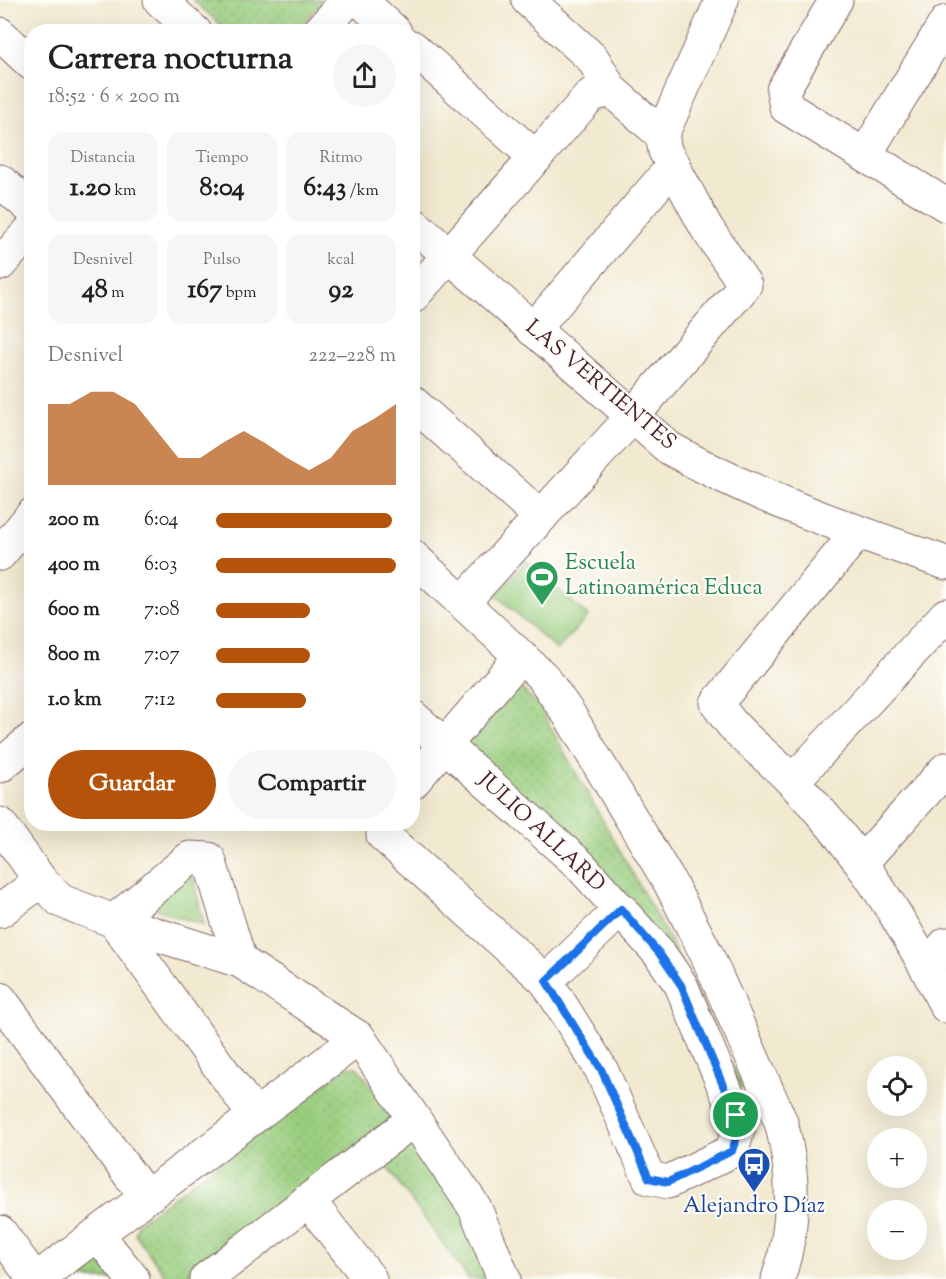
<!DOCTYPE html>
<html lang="es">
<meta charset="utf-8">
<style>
:root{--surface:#fff;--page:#f6f6f6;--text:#222;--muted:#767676;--accent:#b45309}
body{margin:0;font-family:"Sorts Mill Goudy",serif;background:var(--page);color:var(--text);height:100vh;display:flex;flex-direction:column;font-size:22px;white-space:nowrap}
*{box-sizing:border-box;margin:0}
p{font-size:20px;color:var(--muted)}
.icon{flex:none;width:33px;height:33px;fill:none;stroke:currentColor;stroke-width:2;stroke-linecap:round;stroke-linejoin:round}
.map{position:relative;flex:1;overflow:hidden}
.panel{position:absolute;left:24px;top:24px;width:396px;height:807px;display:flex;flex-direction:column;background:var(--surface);border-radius:24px;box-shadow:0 6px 24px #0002}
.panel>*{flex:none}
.controls{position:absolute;left:867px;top:1056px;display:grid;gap:12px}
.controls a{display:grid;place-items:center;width:60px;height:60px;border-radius:50%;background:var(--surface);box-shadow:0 6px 24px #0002;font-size:30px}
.pin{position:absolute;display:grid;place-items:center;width:51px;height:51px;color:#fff;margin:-26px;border:3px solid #fff;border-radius:50%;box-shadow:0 2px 6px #0007}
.round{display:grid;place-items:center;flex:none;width:63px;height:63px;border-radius:32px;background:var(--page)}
.head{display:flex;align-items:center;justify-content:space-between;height:102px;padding:0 24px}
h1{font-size:33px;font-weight:800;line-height:45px}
.figures{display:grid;grid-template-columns:repeat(3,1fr);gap:9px;height:102px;padding:6px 24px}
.figures div{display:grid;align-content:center;border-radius:15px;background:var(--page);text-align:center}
.figures b{font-size:26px;font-weight:800}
.figures small{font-size:16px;font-weight:400}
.figures p{font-size:16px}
.chart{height:168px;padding:12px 24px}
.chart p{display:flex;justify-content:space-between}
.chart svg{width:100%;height:108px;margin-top:6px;fill:var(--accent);opacity:.7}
.cta{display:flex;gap:12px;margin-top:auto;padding:12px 24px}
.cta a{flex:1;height:69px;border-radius:36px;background:var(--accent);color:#fff;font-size:24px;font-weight:800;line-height:69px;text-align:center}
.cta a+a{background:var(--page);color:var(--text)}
ul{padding:0 24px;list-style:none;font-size:20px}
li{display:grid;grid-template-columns:96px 72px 1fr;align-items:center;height:45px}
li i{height:15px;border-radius:8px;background:var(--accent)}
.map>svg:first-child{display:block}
</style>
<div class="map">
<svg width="946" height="1279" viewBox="0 0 946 1279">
<defs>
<pattern id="grass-dots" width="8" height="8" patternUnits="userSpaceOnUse" patternTransform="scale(1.5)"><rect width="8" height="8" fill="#99cd7e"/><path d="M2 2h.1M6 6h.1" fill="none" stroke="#85b06d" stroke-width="1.8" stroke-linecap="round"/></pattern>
</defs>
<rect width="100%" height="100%" fill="#fdfcf7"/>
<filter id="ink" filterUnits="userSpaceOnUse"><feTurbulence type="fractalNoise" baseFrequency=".0167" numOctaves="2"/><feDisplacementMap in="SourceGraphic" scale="12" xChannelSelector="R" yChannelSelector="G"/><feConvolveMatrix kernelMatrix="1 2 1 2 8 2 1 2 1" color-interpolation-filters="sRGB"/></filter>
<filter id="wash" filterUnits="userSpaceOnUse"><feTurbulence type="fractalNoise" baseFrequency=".008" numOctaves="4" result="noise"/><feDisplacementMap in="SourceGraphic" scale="24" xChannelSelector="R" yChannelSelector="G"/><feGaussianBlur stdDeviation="1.35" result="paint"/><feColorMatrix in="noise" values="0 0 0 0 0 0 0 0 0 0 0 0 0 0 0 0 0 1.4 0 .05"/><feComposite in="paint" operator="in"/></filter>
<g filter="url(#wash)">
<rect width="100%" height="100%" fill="#f1e9d0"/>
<g fill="url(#grass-dots)" stroke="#727654" stroke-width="1.5">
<path d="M193 0H324L296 31 229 32Z"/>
<path d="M515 683 538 705 671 942 743 1088H736L679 961 458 742Z"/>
<path d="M192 873 204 925 149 907Z"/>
<path d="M347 1067H357L390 1110 389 1121 181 1279 167 1278 135 1234 138 1223Z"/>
<path d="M412 1141 467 1218 491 1279H469L383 1162Z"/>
<path d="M92 1262 106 1264 117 1279H70Z"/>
</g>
<path fill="#99cd7e" stroke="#727654" stroke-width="1.5" d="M526 561 588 616 557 650 496 595Z"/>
</g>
<g filter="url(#ink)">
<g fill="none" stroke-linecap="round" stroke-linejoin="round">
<defs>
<g id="minor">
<path d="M160 0 195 32"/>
<path d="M360 0 395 32"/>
<path d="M836 0 783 90 786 107 946 205"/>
<path d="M319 32 348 0"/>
<path d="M0 34 32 64"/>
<path d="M412 47 536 158"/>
<path d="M662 135 722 0"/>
<path d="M865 155 946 22"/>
<path d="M0 181 32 209"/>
<path d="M412 223 669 448C755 497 852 530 946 563"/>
<path d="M0 264 32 229"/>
<path d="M412 297 591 95 611 90"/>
<path d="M533 330 674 165"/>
<path d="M412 402 541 517"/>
<path d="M858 532 717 703C735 735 767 754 792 781 855 845 906 925 946 1006"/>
<path d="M0 554 32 515"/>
<path d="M412 556 543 677 570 716 670 883 706 953 781 1122C795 1175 796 1227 778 1279"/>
<path d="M463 602 632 417 745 285 706 227 665 151 662 135 611 90 593 59 528 0"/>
<path d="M0 766 32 739"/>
<path d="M793 781 946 615"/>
<path d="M412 783 520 657"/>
<path d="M0 824 41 881"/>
<path d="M383 824V835L546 981 601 1069 649 1178 668 1182 732 1151 739 1126 736 1115 681 985 659 953 579 864 412 716"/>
<path d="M861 863 946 769"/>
<path d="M0 911 41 881 61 901 114 921 240 961 359 1038 475 1208 504 1279"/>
<path d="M240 961 209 859 190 858 114 921 255 1116"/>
<path d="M926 966 946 944"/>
<path d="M546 981 621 909"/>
<path d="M0 999 146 1197"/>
<path d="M308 1200 370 1279"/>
<path d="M0 1232 34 1279"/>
<path d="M97 1234 133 1279"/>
<path d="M37 1279 359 1038"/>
<path d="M206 1279 413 1120"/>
</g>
</defs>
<use href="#minor" stroke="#846665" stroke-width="35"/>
<use href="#minor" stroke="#fff" stroke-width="33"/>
</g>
</g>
<g fill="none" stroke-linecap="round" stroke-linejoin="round" filter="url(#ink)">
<defs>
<path id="route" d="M621 909 659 953 681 985 740 1126 732 1151 668 1182 649 1178 601 1069 546 981Z"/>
</defs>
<use href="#route" stroke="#fff" stroke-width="12"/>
<use href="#route" stroke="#1a73e8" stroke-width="8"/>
</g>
<defs>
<symbol id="stadium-pin" viewBox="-11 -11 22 30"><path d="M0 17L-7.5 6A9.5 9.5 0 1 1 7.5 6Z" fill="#2e9e5b" stroke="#fdfcf7"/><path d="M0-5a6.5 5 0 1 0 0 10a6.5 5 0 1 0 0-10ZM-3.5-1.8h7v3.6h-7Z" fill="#fff"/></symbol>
<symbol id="bus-pin" viewBox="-11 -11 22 30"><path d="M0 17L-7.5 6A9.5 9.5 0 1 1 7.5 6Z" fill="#1a4fb4" stroke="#fdfcf7"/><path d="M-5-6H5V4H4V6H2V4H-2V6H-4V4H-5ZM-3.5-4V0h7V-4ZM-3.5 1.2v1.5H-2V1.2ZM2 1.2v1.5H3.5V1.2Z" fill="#fff"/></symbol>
</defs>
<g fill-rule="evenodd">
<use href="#stadium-pin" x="523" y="558" width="38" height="52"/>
<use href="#bus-pin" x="735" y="1145" width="38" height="52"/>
</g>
<g text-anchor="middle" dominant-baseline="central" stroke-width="4.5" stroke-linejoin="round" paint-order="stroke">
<g font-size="22" fill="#4a1f2b" stroke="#fdfcf7">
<text transform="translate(600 386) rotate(40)">LAS VERTIENTES</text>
<text transform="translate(541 833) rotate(43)">JULIO ALLARD</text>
</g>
<g font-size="22" fill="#27864d" stroke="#fdfcf7" text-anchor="start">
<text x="565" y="564">Escuela<tspan x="565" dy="25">Latinoamérica Educa</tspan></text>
</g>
<g font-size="22" fill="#164399" stroke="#fdfcf7">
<text x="754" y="1207">Alejandro Díaz</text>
</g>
</g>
</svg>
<div class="controls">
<a><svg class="icon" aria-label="locate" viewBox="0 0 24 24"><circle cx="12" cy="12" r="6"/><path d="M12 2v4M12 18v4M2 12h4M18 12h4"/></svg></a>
<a>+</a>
<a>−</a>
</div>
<div class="pin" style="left:736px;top:1115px;background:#1e9e55"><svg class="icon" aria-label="arrive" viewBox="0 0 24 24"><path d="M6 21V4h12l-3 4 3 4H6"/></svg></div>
<section class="panel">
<div class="head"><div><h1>Carrera nocturna</h1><p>18:52 · 6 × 200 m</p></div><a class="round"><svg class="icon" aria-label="share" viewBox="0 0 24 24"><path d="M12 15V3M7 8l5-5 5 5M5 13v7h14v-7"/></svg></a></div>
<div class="figures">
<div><p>Distancia</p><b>1.20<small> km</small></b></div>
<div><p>Tiempo</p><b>8:04</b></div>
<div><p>Ritmo</p><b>6:43<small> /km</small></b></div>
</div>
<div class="figures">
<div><p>Desnivel</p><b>48<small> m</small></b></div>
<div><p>Pulso</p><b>167<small> bpm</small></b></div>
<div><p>kcal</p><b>92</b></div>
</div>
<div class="chart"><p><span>Desnivel</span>222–228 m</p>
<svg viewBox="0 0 160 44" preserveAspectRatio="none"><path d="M0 44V11L10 11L20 6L30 6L40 11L50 22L60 33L70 33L80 27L90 22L100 27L110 33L120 38L130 33L140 22L150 17L160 11V44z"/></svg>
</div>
<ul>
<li><b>200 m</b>6:04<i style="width:98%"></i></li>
<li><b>400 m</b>6:03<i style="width:100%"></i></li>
<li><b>600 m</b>7:08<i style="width:52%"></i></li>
<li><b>800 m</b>7:07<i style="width:52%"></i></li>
<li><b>1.0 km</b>7:12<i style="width:50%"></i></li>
</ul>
<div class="cta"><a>Guardar</a><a>Compartir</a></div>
</section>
</div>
